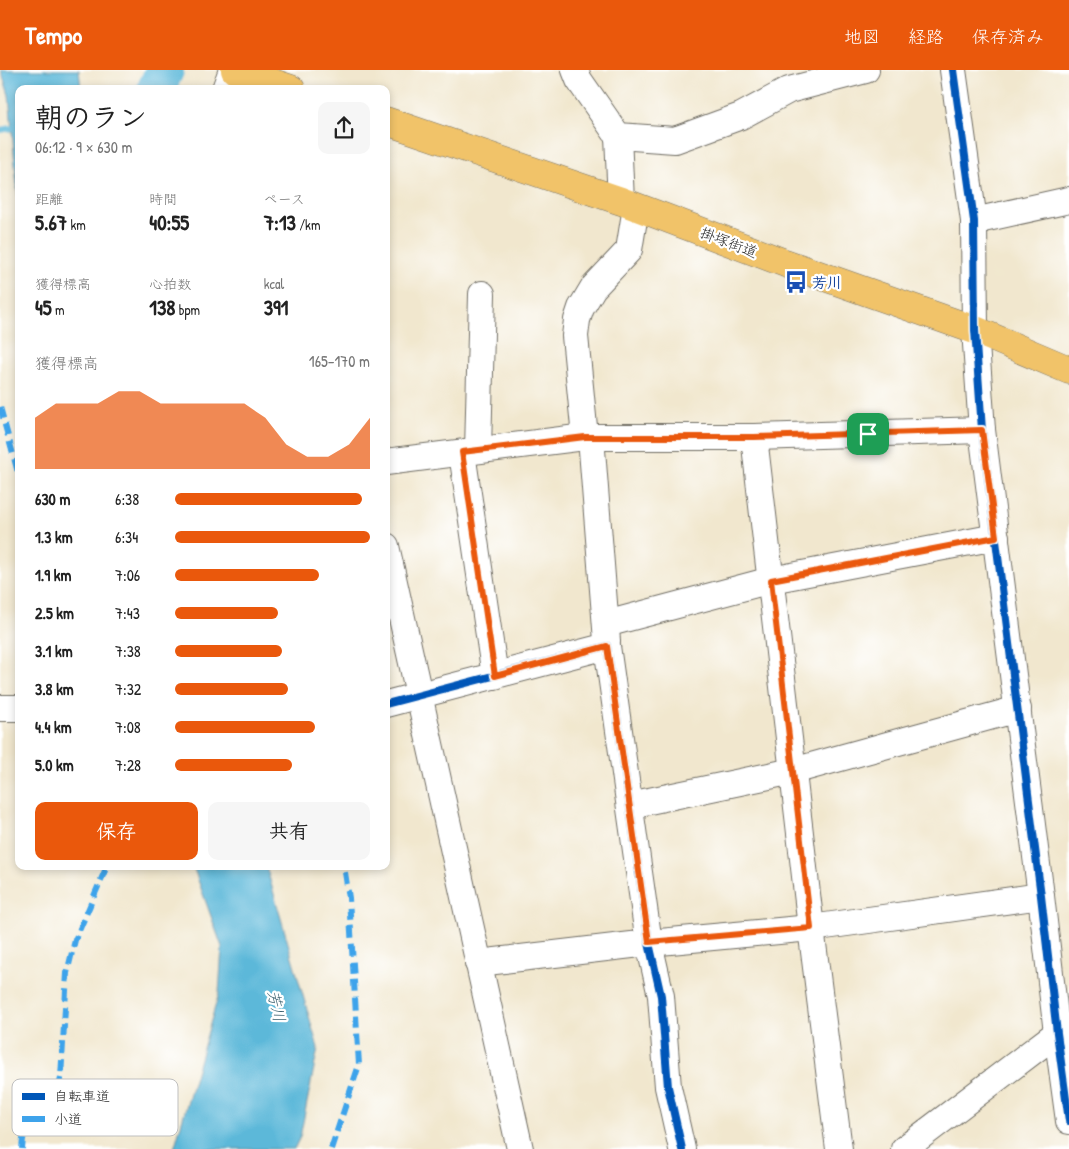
<!DOCTYPE html>
<html lang="ja">
<meta charset="utf-8">
<style>
:root{--surface:#fff;--page:#f6f6f6;--text:#222;--muted:#767676;--accent:#ea580c}
body{margin:0;font-family:"Patrick Hand","Klee One",sans-serif;background:var(--page);color:var(--text);height:100vh;display:flex;flex-direction:column;font-size:19px;white-space:nowrap}
*{box-sizing:border-box;margin:0}
p{font-size:16px;color:var(--muted)}
.icon{flex:none;width:28px;height:28px;fill:none;stroke:currentColor;stroke-width:2;stroke-linecap:round;stroke-linejoin:round}
.map{position:relative;flex:1;overflow:hidden}
.details{position:absolute;left:15px;top:15px;width:375px;height:785px;display:flex;flex-direction:column;background:var(--surface);border-radius:10px;box-shadow:0 2px 8px #0003}
.details>*{flex:none}
.pin{position:absolute;display:grid;place-items:center;width:42px;height:42px;color:#fff;margin:-21px;border-radius:10px;box-shadow:0 2px 8px #0006}
.round{display:grid;place-items:center;flex:none;width:52px;height:52px;border-radius:10px;background:var(--page)}
.head{display:flex;align-items:center;justify-content:space-between;height:85px;padding:0 20px}
h1{font-size:28px;font-weight:700;line-height:38px}
.figures{display:grid;grid-template-columns:repeat(3,1fr);gap:8px;height:85px;padding:5px 20px}
.figures div{display:grid;align-content:center}
.figures b{font-size:21px;font-weight:700}
.figures small{font-size:14px;font-weight:400}
.figures p{font-size:14px}
.chart{height:140px;padding:10px 20px}
.chart p{display:flex;justify-content:space-between}
.chart svg{width:100%;height:90px;margin-top:5px;fill:var(--accent);opacity:.7}
.action{display:flex;gap:10px;margin-top:auto;padding:10px 20px}
.action a{flex:1;height:58px;border-radius:10px;background:var(--accent);color:#fff;font-size:20px;font-weight:700;line-height:58px;text-align:center}
.action a+a{background:var(--page);color:var(--text)}
ul{padding:0 20px;list-style:none;font-size:16px}
li{display:grid;grid-template-columns:80px 60px 1fr;align-items:center;height:38px}
li i{height:12px;border-radius:6px;background:var(--accent)}
header{display:flex;align-items:center;gap:30px;box-sizing:border-box;height:70px;padding:0 25px;background:var(--accent);color:#fff}
header strong{font-size:24px}
nav{display:flex;gap:28px;margin-inline-start:auto;font-size:18px}
.map>svg:first-child{display:block}
</style>
<header>
<strong>Tempo</strong>
<nav><a>地図</a><a>経路</a><a>保存済み</a></nav>
</header>
<div class="map">
<svg width="1069" height="1079" viewBox="0 0 1069 1079">
<rect width="100%" height="100%" fill="#fff"/>
<filter id="ink" filterUnits="userSpaceOnUse"><feTurbulence type="fractalNoise" baseFrequency=".02" numOctaves="2"/><feDisplacementMap in="SourceGraphic" scale="10" xChannelSelector="R" yChannelSelector="G"/><feConvolveMatrix kernelMatrix="1 2 1 2 8 2 1 2 1" color-interpolation-filters="sRGB"/></filter>
<filter id="wash" filterUnits="userSpaceOnUse"><feTurbulence type="fractalNoise" baseFrequency=".0096" numOctaves="4" result="noise"/><feDisplacementMap in="SourceGraphic" scale="20" xChannelSelector="R" yChannelSelector="G"/><feGaussianBlur stdDeviation="1.12" result="paint"/><feColorMatrix in="noise" values="0 0 0 0 0 0 0 0 0 0 0 0 0 0 0 0 0 1.4 0 .05"/><feComposite in="paint" operator="in"/></filter>
<g filter="url(#wash)">
<rect width="100%" height="100%" fill="#f1e7ce"/>
<g fill="#5bb8d9" stroke="#437282">
<path d="M1 0H79L81 19H19V140L9 25Z"/>
<path d="M193 796H266L318 978 300 1067 294 1079H174L219 923 222 877Z"/>
</g>
<g fill="none" stroke-linecap="round" stroke-linejoin="round">
<path stroke="#5bb8d9" stroke-width="6" d="M0 60 19 57"/>
<path stroke="#5bb8d9" stroke-width="38" d="M156 19 165 0"/>
</g>
</g>
<g filter="url(#ink)">
<g fill="none" stroke-linecap="round" stroke-linejoin="round">
<defs>
<g id="minor">
<path d="M575 0 579 10 618 66 675 70 741 46 789 20 866 0"/>
<path d="M953 0 974 151 975 260 982 360 1041 826 1057 963 1069 1051"/>
<path d="M225 19 232 0"/>
<path d="M618 66 621 131"/>
<path d="M974 151 1069 130"/>
<path d="M585 367 575 266 577 250 581 238 593 218 629 180 636 137"/>
<path d="M591 367 607 571"/>
<path d="M754 367 811 858 839 1079"/>
<path d="M478 380 482 224"/>
<path d="M462 383 495 606"/>
<path d="M386 392 585 367H754L982 360"/>
<path d="M386 476 520 1079"/>
<path d="M606 554 771 510 996 467"/>
<path d="M386 634 607 576 649 873 661 926 668 1017 682 1079"/>
<path d="M0 638H19"/>
<path d="M630 735 793 701 1018 639"/>
<path d="M478 893 649 873 811 858 1041 826"/>
<path d="M904 1079 1057 963 1069 956"/>
</g>
<g id="highway">
<path d="M235 0 291 19"/>
<path d="M386 51 621 131 785 193 975 260 1069 300"/>
</g>
</defs>
<use href="#minor" stroke="#706d64" stroke-width="28"/>
<use href="#highway" stroke="#706d64" stroke-width="29"/>
<use href="#minor" stroke="#fff" stroke-width="26"/>
<use href="#highway" stroke="#f1c369" stroke-width="28"/>
<g stroke="#3ea3eb" stroke-width="6" stroke-dasharray="12 6" stroke-linecap="butt">
<path d="M0 337 19 406"/>
<path d="M22 1079 23 1069 30 1054 42 1044 57 1026 61 1008 67 903 75 870 107 796"/>
<path d="M331 1079 359 995 349 828 344 796"/>
</g>
<defs>
<g id="cycleway">
<path d="M953 0 974 151 975 260 982 360 1041 826 1057 963 1069 1051"/>
<path d="M386 634 607 576 649 873 661 926 668 1017 682 1079"/>
</g>
</defs>
<use href="#cycleway" stroke="#fff" stroke-width="11"/>
<use href="#cycleway" stroke="#0057b8" stroke-width="8"/>
</g>
</g>
<g fill="none" stroke-linecap="round" stroke-linejoin="round" filter="url(#ink)">
<defs>
<path id="route" d="M982 360 996 467 771 510 811 858 649 872 607 576 495 606 462 382 585 367H754Z"/>
</defs>
<use href="#route" stroke="#fff" stroke-width="10"/>
<use href="#route" stroke="#ea580c" stroke-width="6"/>
</g>
<defs>
<symbol id="bus-bare" viewBox="-9 -9 18 18"><path d="M-5-6H5V4H4V6H2V4H-2V6H-4V4H-5ZM-3.5-4V0h7V-4ZM-3.5 1.2v1.5H-2V1.2ZM2 1.2v1.5H3.5V1.2Z" fill="#1a4fb4" stroke="#fff" stroke-width="2.5" paint-order="stroke"/></symbol>
</defs>
<g fill-rule="evenodd">
<use href="#bus-bare" x="780" y="196" width="32" height="32"/>
</g>
<g text-anchor="middle" dominant-baseline="central" stroke-width="4.5" stroke-linejoin="round" paint-order="stroke">
<g font-size="15" fill="#2b2b2b" stroke="#fff">
<text transform="translate(729 172) rotate(21)">掛塚街道</text>
</g>
<g font-size="15" font-weight="bold" fill="#164399" stroke="#fff" text-anchor="start">
<text x="812" y="212">芳川</text>
</g>
<g font-size="16" font-style="italic" fill="#3e6371" stroke="#fff">
<text transform="translate(277 936) rotate(78)">芳川</text>
</g>
</g>
<rect x="12" y="1009" width="166" height="57" rx="8" fill="#fff" stroke="#bfbfbf" stroke-width="1"/>
<rect x="22" y="1023" width="23" height="7" fill="#0057b8"/>
<rect x="22" y="1046" width="23" height="6" fill="#3ea3eb"/>
<g font-size="14" fill="#2b2b2b">
<text x="54" y="1031">自転車道</text>
<text x="54" y="1054">小道</text>
</g>
</svg>
<div class="pin" style="left:868px;top:364px;background:#1e9e55"><svg class="icon" aria-label="arrive" viewBox="0 0 24 24"><path d="M6 21V4h12l-3 4 3 4H6"/></svg></div>
<section class="details">
<div class="head"><div><h1>朝のラン</h1><p>06:12 · 9 × 630 m</p></div><a class="round"><svg class="icon" aria-label="share" viewBox="0 0 24 24"><path d="M12 15V3M7 8l5-5 5 5M5 13v7h14v-7"/></svg></a></div>
<div class="figures">
<div><p>距離</p><b>5.67<small> km</small></b></div>
<div><p>時間</p><b>40:55</b></div>
<div><p>ペース</p><b>7:13<small> /km</small></b></div>
</div>
<div class="figures">
<div><p>獲得標高</p><b>45<small> m</small></b></div>
<div><p>心拍数</p><b>138<small> bpm</small></b></div>
<div><p>kcal</p><b>391</b></div>
</div>
<div class="chart"><p><span>獲得標高</span>165–170 m</p>
<svg viewBox="0 0 160 44" preserveAspectRatio="none"><path d="M0 44V19L10 12L20 12L30 12L40 6L50 6L60 12L70 12L80 12L90 12L100 12L110 19L120 32L130 38L140 38L150 32L160 19V44z"/></svg>
</div>
<ul>
<li><b>630 m</b>6:38<i style="width:96%"></i></li>
<li><b>1.3 km</b>6:34<i style="width:100%"></i></li>
<li><b>1.9 km</b>7:06<i style="width:74%"></i></li>
<li><b>2.5 km</b>7:43<i style="width:53%"></i></li>
<li><b>3.1 km</b>7:38<i style="width:55%"></i></li>
<li><b>3.8 km</b>7:32<i style="width:58%"></i></li>
<li><b>4.4 km</b>7:08<i style="width:72%"></i></li>
<li><b>5.0 km</b>7:28<i style="width:60%"></i></li>
</ul>
<div class="action"><a>保存</a><a>共有</a></div>
</section>
</div>
